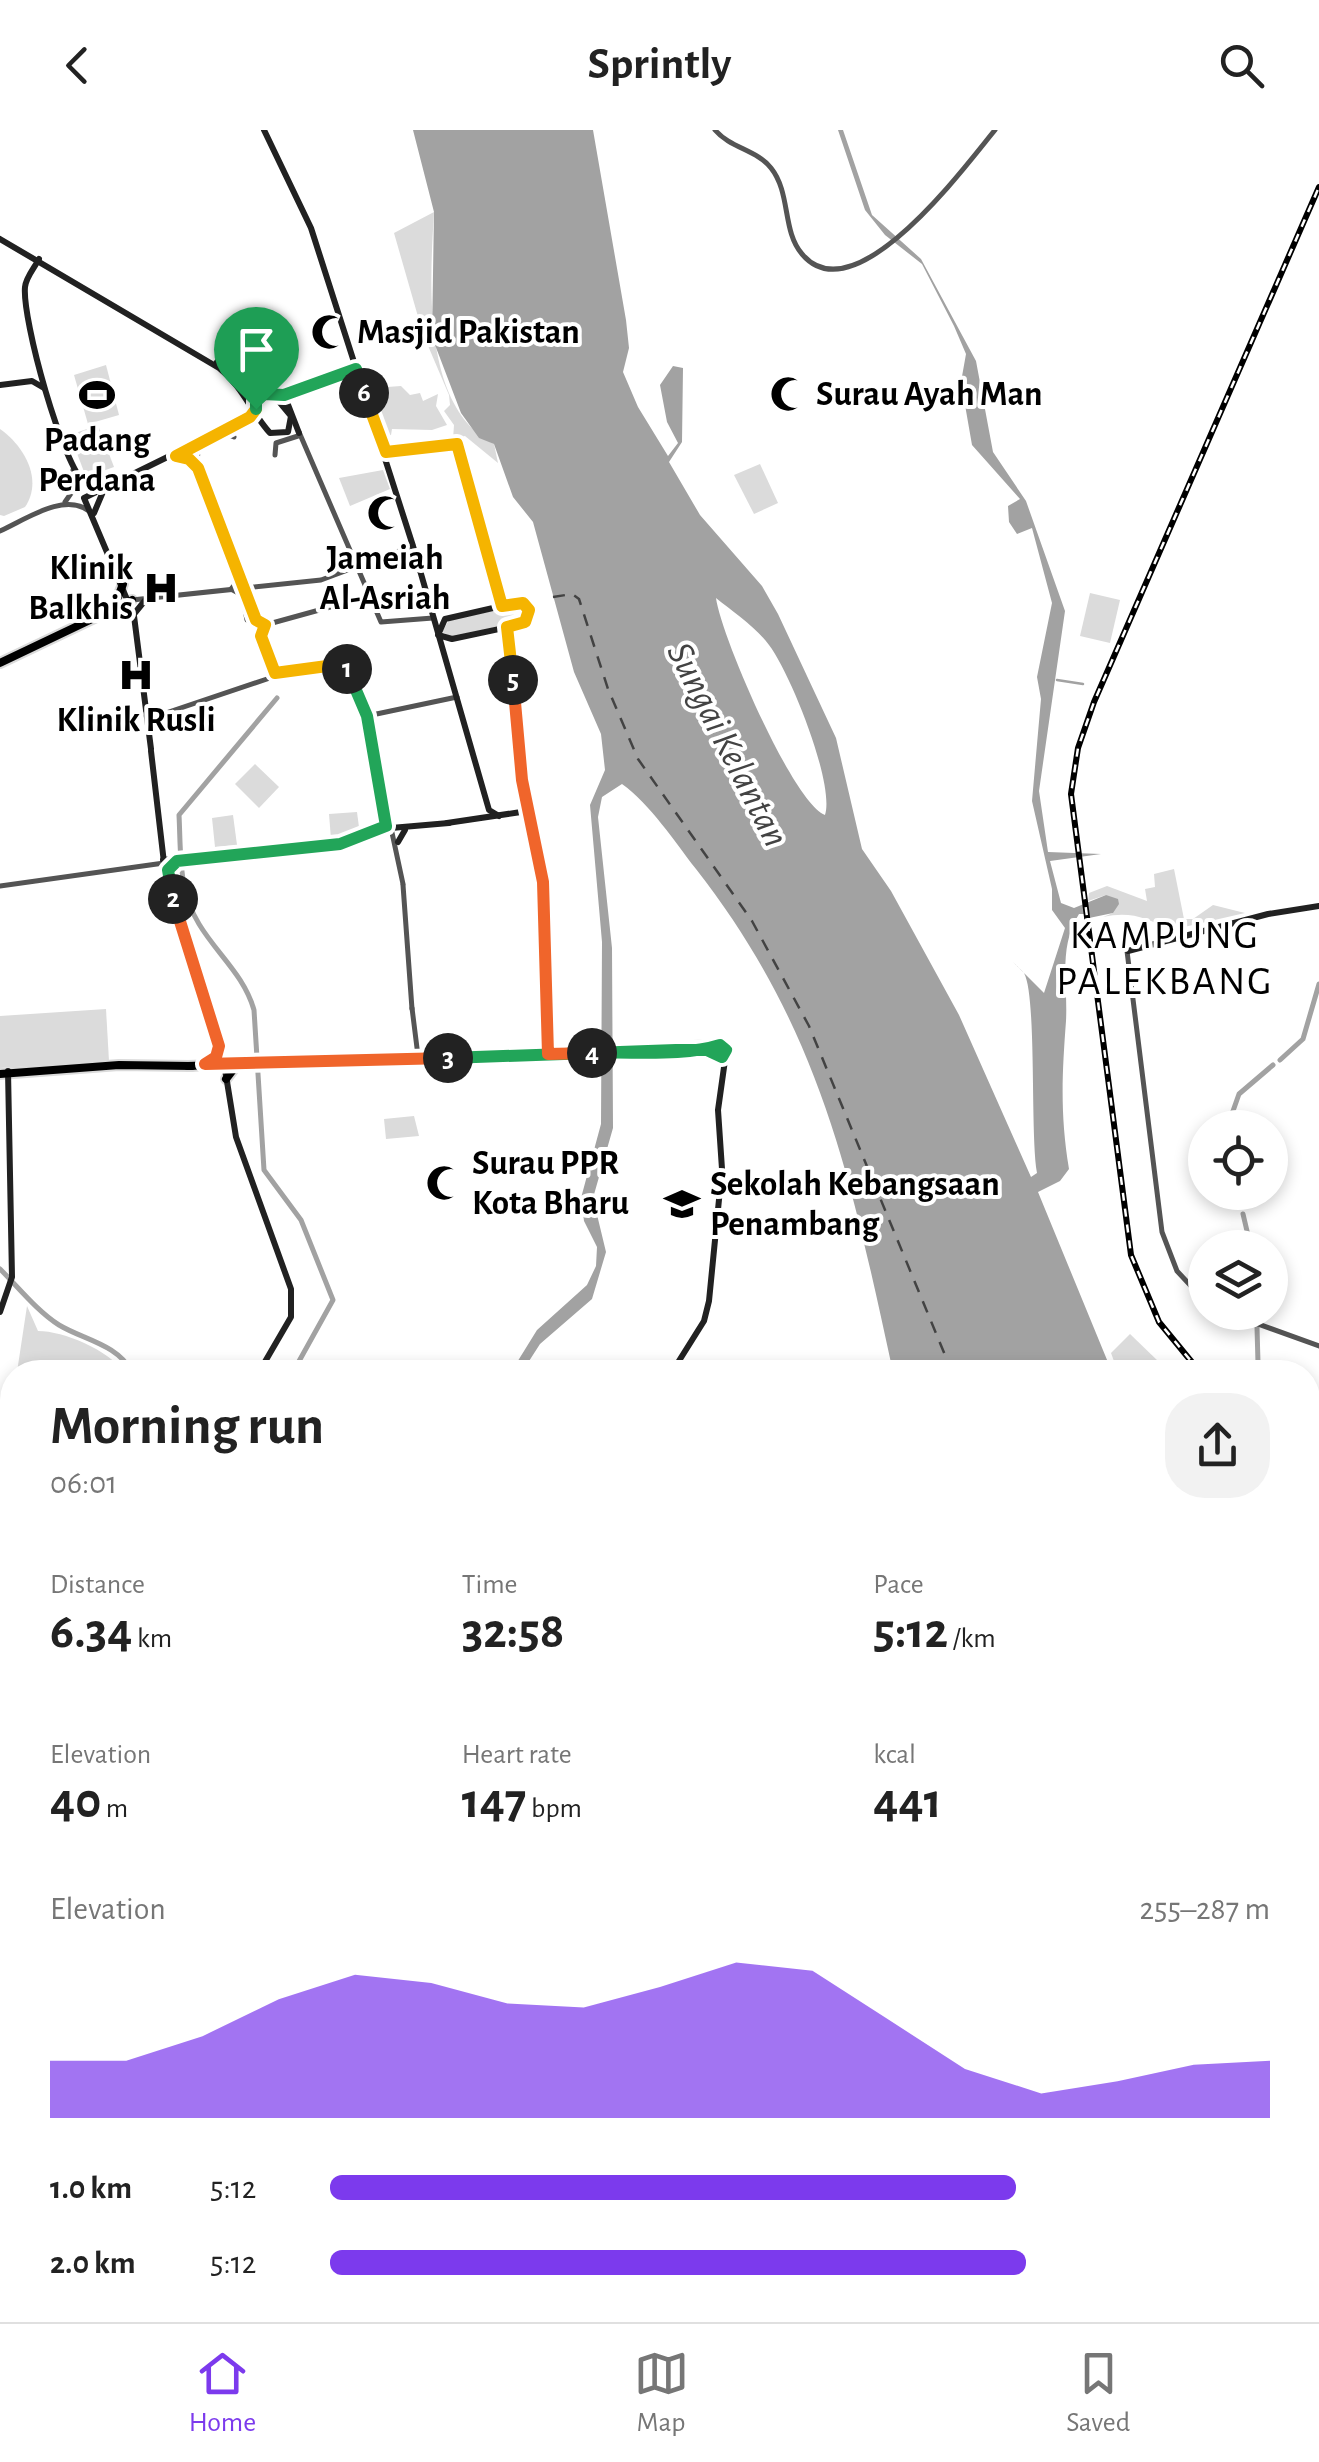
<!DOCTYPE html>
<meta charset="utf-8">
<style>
:root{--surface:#fff;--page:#f2f2f2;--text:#222;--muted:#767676;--line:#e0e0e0;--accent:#7c3aed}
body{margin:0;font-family:"Alegreya Sans",sans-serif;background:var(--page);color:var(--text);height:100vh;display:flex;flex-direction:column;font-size:38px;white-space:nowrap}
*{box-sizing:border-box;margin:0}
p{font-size:32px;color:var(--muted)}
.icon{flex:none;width:55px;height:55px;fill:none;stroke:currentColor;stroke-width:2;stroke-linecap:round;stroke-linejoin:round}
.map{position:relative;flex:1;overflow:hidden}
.drawer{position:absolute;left:0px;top:1230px;width:1320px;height:962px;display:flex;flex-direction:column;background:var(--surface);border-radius:40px 40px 0 0;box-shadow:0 5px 15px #0003}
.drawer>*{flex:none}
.buttons{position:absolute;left:1188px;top:980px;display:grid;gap:20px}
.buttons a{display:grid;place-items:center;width:100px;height:100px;border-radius:50%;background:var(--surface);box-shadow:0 5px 15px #0003;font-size:50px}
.pin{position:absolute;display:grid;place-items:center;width:85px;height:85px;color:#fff;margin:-102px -42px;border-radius:50% 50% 50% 0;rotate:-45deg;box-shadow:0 0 10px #0007}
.pin .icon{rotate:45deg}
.km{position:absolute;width:50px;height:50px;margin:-25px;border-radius:50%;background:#222;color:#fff;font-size:28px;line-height:50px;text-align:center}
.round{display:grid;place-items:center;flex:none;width:105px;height:105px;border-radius:40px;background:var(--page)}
.head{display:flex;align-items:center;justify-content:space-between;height:170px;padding:0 50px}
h1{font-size:55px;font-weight:700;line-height:75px}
.metrics{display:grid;grid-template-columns:repeat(3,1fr);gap:15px;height:170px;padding:10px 50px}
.metrics div{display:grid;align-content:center}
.metrics b{font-size:50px;font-weight:700}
.metrics small{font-size:28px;font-weight:400}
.metrics p{font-size:28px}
.chart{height:280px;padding:20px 50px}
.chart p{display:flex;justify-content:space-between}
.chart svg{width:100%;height:180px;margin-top:10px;fill:var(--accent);opacity:.7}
ul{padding:0 50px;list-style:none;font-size:32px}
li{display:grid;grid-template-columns:160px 120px 1fr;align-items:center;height:75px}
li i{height:25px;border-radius:12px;background:var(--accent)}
header{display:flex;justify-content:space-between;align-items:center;height:130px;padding:0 50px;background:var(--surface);font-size:45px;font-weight:700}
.tab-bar{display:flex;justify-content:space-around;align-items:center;height:140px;border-top:2px solid var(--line);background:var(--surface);font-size:28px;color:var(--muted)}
.tab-bar a{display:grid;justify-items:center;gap:5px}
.tab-bar .on{color:var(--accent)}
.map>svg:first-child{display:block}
</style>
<header><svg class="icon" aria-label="back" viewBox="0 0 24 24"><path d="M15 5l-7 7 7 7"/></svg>Sprintly<svg class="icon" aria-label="search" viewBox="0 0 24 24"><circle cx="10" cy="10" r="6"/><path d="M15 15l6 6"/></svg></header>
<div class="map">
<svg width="1319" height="2192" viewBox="0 0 1319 2192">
<rect width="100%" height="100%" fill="#fff"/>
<g fill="#dbdbdb">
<path d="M434 82C430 151 421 277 494 314L498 333 465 306 453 309 454 295 444 281 450 275 449 265 423 204 394 103Z"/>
<path d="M106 235 119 285 88 294 74 245Z"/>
<path d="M381 249 387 257 401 256 410 265 420 263 423 271 438 264 436 276 447 295 432 300 392 299 391 305 382 307 365 250Z"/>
<path d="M98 295 114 337 86 347 70 305Z"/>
<path d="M0 299C23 315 44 349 25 377L4 386 0 385Z"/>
<path d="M760 334 778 373 754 384 734 345Z"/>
<path d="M383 340 390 359 350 376 339 348Z"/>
<path d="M1090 463 1120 470 1110 513 1080 506Z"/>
<path d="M518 476 526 482 522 491 452 507 442 502 449 490Z"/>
<path d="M255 634 279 657 259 678 235 654Z"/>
<path d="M357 682 360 705 331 709 329 684Z"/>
<path d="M233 685 237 715 215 717 212 688Z"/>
<path d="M1174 739 1184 789H1193L1213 775 1245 783 1171 800C1146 788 1131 781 1103 787L1113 783 1106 765 1088 771 1089 763 1107 756 1147 771 1145 759 1155 757 1154 744Z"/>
<path d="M106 879 109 931 0 938V886Z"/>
<path d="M414 986 419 1006 386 1009 384 989Z"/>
<path d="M27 1176 38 1201C64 1201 108 1220 124 1242H17Z"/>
<path d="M1130 1204 1159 1232 1139 1242H1118L1111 1223Z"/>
</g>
<g fill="#a2a2a2" fill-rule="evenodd">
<path d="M413 0H593L626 190 629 218 623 242 638 277 668 326 678 313 667 292 660 255 673 236 683 238 682 312 669 332 700 385 762 456 778 484 836 608 862 719 891 761 959 885 1031 1047 1037 1043C1030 1003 1037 866 1024 843 1021 839 1016 836 1013 832L1044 863 1065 798 1052 780V759L1032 671 1041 569 1037 547 1052 473 1032 398 1017 404 1009 392 1008 376 1020 369 972 315 961 252 966 224 954 196 922 134 885 105 865 80 838 0H843L872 85 921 129 976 231 993 322 1026 371 1065 481 1039 661 1048 722 1101 724 1050 731 1061 773 1074 778 1106 765 1118 769 1119 774 1113 783 1089 788 1088 784H1079C1058 817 1068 855 1066 891 1062 945 1060 984 1069 1039L1060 1051 1038 1062 1112 1242H893C851 1049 821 899 696 739 674 711 651 675 622 654L602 667 598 687 612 818 613 998 593 1068 606 1122 592 1169 540 1214 522 1242H511L537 1200 587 1155 596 1136 597 1117 584 1091 581 1068 601 994 602 812 590 675 605 640 601 604 574 542 533 392 513 367 494 314 479 308 461 283 432 207 434 82ZM716 468C732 481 757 498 769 515 790 542 835 654 825 685 793 673 721 506 716 468Z"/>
<path d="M809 2180H977L974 2192H804Z"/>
</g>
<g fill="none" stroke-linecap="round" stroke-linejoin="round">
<path stroke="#a2a2a2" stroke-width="2.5" d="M1057 550 1083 554"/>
<g stroke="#a2a2a2" stroke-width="5">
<path d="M277 568 179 685C181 723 178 760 199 794 217 824 244 845 254 880L264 1040 301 1090 333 1170 293 1242"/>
<path d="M1280 930 1303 909 1319 854"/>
<path d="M1227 998 1239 964 1273 935"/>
<path d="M1237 1062 1241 1076"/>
<path d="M1243 1084 1251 1118"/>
<path d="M0 1139C18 1157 38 1182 59 1195 84 1210 117 1214 132 1242"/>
<path d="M1257 1197 1258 1233"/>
</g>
<path stroke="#434343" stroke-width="2.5" stroke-dasharray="12 10" stroke-linecap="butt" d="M553 467 572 464 579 469 608 559 638 629 752 791 809 896 952 1242"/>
<defs>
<g id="primary">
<path d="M115 475 123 454"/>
<path d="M0 533 132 470"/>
<circle cx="721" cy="921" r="6"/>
<path d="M209 933 219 920"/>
<path d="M188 936 719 915"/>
<path d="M0 944 119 935 192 936"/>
<path d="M226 949 236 936"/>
</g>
</defs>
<use href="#primary" stroke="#dbdbdb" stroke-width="12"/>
<g stroke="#545454" stroke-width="5">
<path d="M715 0C730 18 757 20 771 38 791 63 782 101 802 124 855 187 966 35 995 0"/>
<path d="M299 302 381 492 433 488"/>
<path d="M275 325 276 313 298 306"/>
<path d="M176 326 189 329 198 338 256 490 265 495"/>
<path d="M197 334 198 320 226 304 234 307"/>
<path d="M65 372 74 359 73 340"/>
<path d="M0 401C25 390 64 362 89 381"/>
<path d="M241 447 231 459 242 465 247 490"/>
<path d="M132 470 321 450 412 416"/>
<path d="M265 495 370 466"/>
<path d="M270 534 281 545 346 537 367 586 403 754"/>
<path d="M367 586 457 567"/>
<path d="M148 589 270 548 260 504 265 495"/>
<path d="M403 755 412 879"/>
<path d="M0 756 164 733"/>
<path d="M1127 821 1162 1102 1177 1141 1205 1171"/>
<path d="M412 878 418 926"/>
<path d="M1225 1182 1319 1216"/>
</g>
<g stroke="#212121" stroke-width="6">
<path d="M264 0 311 98 413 416 489 680 499 686"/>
<path d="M0 109 219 238C243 257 251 282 270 303L288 302 291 286 276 268 264 264 257 268 249 287 84 368 134 486 151 619"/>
<path d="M39 129C35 137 26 147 25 157 22 189 62 335 86 355L105 357 94 383"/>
<path d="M217 232 277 266 357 239"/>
<path d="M0 255 32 251 44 258"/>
<path d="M295 264 287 272 299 303"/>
<path d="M391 323 457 314 502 476"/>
<path d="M519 472 529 482 523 494 452 509 438 505 445 489Z"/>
<path d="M134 484 147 468"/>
<path d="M507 497 523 650 543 753 547 923"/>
<path d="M151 621 166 750 223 927 236 1007 291 1159V1187L259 1242"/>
<path d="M447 693 521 682 526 677"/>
<path d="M382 699 387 686"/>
<path d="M398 712 405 700"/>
<path d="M163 730 340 714 391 698 449 693"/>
<path d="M1128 821 1268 784 1319 776"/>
<path d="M0 1182 12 1147 8 941"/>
<path d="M672 1242 704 1191 709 1171 722 1039 718 980 726 923"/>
<path d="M0 1359 12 1358"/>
<path d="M634 2192 636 2180"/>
</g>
<use href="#primary" stroke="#000" stroke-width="8"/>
<defs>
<g id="rail">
<path d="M1200 1242 1159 1192 1131 1125 1071 664 1078 618 1094 572 1319 57"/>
<path d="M1308 1300 1319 1303"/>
</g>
</defs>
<use href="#rail" stroke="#000" stroke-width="6"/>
<use href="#rail" stroke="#fff" stroke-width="2.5" stroke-dasharray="8" stroke-linecap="butt"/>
</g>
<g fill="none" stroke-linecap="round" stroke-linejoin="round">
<defs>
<path id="split-1" d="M256 279 250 287 176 326 189 329 198 338 256 490 265 495 261 506 275 543 342 534 347 539"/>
<path id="split-2" d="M173 769 168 740 177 731 340 714 386 696 367 586 347 539"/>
<path id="split-3" d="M173 769 219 916 216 927 205 934 448 928"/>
<path id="split-4" d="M448 928 676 920H707L722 927 726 920 720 915C682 927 633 921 592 923"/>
<path id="split-5" d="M513 550 522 650 543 752 548 924 592 923"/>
<path id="split-6" d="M364 263 386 322 457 314 502 476 523 473 529 480 525 492 507 497 513 550"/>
<path id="split-7" d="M256 279V271L264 264 284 265 356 239 364 263"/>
</defs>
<use href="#split-1" stroke="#fff" stroke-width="20"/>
<use href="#split-2" stroke="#fff" stroke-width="20"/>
<use href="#split-3" stroke="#fff" stroke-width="20"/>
<use href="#split-4" stroke="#fff" stroke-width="20"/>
<use href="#split-5" stroke="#fff" stroke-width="20"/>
<use href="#split-6" stroke="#fff" stroke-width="20"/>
<use href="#split-7" stroke="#fff" stroke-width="20"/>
<use href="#split-1" stroke="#f5b400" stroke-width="12"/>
<use href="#split-2" stroke="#22a559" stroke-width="12"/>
<use href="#split-3" stroke="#f0652b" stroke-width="12"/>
<use href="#split-4" stroke="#22a559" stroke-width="12"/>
<use href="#split-5" stroke="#f0652b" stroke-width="12"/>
<use href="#split-6" stroke="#f5b400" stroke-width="12"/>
<use href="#split-7" stroke="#22a559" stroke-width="12"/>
</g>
<defs>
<symbol id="mosque-bare" viewBox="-9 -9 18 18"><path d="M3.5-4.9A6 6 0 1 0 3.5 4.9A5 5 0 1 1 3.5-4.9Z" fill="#000" stroke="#fff" stroke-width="2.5" paint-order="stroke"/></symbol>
<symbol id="stadium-bare" viewBox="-9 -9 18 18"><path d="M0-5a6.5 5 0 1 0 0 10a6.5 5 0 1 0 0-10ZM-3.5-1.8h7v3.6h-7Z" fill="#000" stroke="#fff" stroke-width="2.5" paint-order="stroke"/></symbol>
<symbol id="hospital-bare" viewBox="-9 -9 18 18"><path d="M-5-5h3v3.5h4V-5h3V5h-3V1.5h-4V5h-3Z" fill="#000" stroke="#fff" stroke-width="2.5" paint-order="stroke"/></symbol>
<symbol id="school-bare" viewBox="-9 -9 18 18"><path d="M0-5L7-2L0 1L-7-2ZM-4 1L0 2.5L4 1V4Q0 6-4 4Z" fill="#000" stroke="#fff" stroke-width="2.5" paint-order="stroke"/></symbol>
</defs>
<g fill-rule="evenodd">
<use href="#mosque-bare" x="304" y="177" width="50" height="50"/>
<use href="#mosque-bare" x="763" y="239" width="50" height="50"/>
<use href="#stadium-bare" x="72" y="240" width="50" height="50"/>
<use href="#mosque-bare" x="360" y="358" width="50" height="50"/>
<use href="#hospital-bare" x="136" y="433" width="50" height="50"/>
<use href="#hospital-bare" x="111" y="520" width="50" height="50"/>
<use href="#mosque-bare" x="419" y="1028" width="50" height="50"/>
<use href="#school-bare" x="657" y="1049" width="50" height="50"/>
</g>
<g text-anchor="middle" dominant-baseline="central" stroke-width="8" stroke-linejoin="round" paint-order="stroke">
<g font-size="35" font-weight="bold" fill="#000" stroke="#fff" text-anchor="start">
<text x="357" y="202">Masjid Pakistan</text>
<text x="816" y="264">Surau Ayah Man</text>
<text x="97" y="310" text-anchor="middle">Padang<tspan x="97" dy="40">Perdana</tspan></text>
<text x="385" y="428" text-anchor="middle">Jameiah<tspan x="385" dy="40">Al-Asriah</tspan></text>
<text x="133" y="438" text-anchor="end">Klinik<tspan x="133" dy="40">Balkhis</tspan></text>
<text x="136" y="590" text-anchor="middle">Klinik Rusli</text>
<text x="472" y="1033">Surau PPR<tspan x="472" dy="40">Kota Bharu</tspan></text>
<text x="710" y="1054">Sekolah Kebangsaan<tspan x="710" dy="40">Penambang</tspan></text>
</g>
<g font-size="38" font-style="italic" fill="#434343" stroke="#fff">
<text transform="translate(727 615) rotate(63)">Sungai Kelantan</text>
</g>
<g font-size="40" letter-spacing="2.5" fill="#000" stroke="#fff">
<text x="1165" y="806">KAMPUNG<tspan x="1165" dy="46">PALEKBANG</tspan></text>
</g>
</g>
</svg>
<div class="buttons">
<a><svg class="icon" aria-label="locate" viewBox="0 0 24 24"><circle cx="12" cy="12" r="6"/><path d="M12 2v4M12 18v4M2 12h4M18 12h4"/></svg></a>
<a><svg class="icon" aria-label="layers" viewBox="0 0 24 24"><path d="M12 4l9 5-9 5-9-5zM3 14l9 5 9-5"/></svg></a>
</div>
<div class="pin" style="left:256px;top:279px;background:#1e9e55"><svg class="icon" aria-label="arrive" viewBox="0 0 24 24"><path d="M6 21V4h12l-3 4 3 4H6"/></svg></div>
<b class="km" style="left:347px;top:539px">1</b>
<b class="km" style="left:173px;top:769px">2</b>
<b class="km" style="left:448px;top:928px">3</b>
<b class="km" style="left:592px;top:923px">4</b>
<b class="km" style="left:513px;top:550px">5</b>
<b class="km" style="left:364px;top:263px">6</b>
<section class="drawer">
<div class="head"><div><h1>Morning run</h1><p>06:01</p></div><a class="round"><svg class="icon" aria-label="share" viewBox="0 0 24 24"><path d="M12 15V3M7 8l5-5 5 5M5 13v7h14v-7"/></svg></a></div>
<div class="metrics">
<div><p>Distance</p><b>6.34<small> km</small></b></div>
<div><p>Time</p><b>32:58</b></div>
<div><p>Pace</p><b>5:12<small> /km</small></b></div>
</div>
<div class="metrics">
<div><p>Elevation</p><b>40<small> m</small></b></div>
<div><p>Heart rate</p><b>147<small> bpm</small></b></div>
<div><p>kcal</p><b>441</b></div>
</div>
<div class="chart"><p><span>Elevation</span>255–287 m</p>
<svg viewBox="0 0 160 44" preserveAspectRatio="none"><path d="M0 44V30L10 30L20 24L30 15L40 9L50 11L60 16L70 17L80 12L90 6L100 8L110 20L120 32L130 38L140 35L150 31L160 30V44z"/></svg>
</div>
<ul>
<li><b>1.0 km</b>5:12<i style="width:73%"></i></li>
<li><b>2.0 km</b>5:12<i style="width:74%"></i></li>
</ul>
</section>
</div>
<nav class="tab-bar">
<a class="on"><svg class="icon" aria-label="home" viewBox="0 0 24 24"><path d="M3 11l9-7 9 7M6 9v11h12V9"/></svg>Home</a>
<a><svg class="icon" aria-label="map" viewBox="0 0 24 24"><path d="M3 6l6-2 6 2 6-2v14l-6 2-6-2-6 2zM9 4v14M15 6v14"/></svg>Map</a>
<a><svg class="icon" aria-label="saved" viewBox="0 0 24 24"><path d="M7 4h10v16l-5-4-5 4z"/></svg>Saved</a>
</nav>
